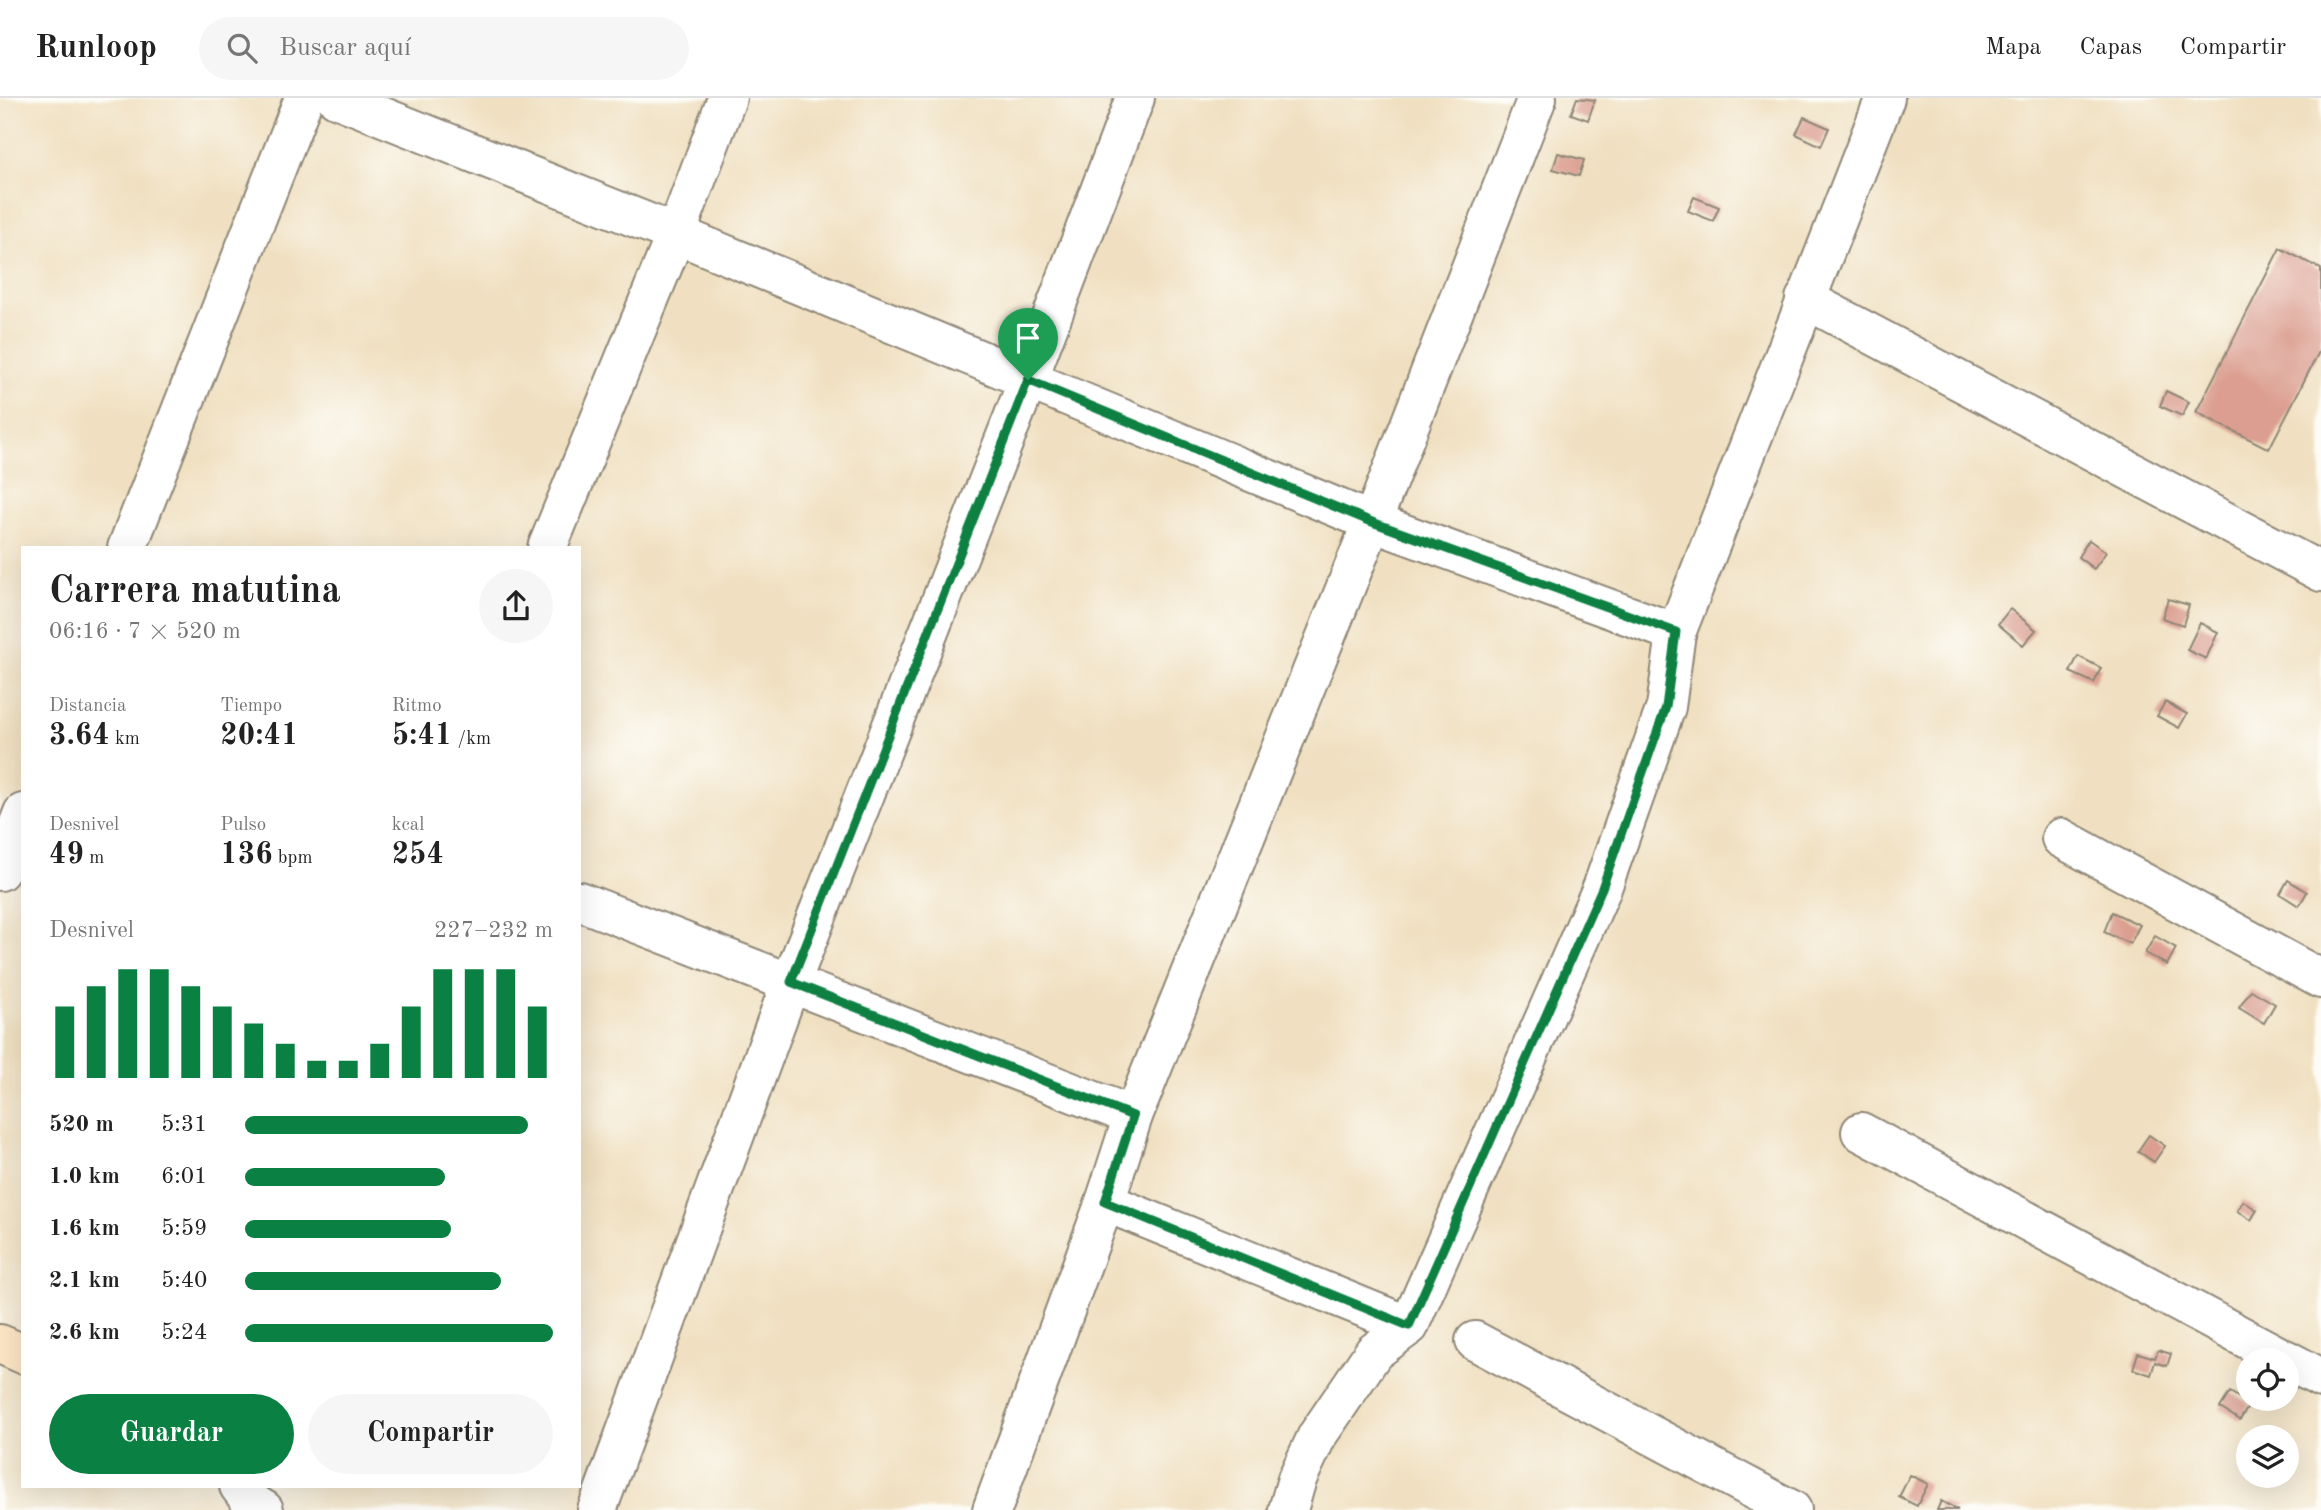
<!DOCTYPE html>
<html lang="es">
<meta charset="utf-8">
<style>
:root{--surface:#fff;--page:#f6f6f6;--text:#222;--muted:#767676;--line:#e0e0e0;--accent:#0b8043}
body{margin:0;font-family:"Old Standard TT",serif;background:var(--page);color:var(--text);height:100vh;display:flex;flex-direction:column;font-size:26px;white-space:nowrap}
*{box-sizing:border-box;margin:0}
p{font-size:23px;color:var(--muted)}
.icon{flex:none;width:38px;height:38px;fill:none;stroke:currentColor;stroke-width:2;stroke-linecap:round;stroke-linejoin:round}
.map{position:relative;flex:1;overflow:hidden}
.drawer{position:absolute;left:21px;top:448px;width:560px;height:942px;display:flex;flex-direction:column;background:var(--surface);border-radius:0px;box-shadow:0 7px 28px #0002}
.drawer>*{flex:none}
.tools{position:absolute;left:2236px;top:1250px;display:grid;gap:14px}
.tools a{display:grid;place-items:center;width:63px;height:63px;border-radius:50%;background:var(--surface);box-shadow:0 7px 28px #0002;font-size:35px}
.pin{position:absolute;display:grid;place-items:center;width:60px;height:60px;color:#fff;margin:-72px -30px;border-radius:50% 50% 50% 0;rotate:-45deg;box-shadow:0 0 7px #0007}
.pin .icon{rotate:45deg}
.round{display:grid;place-items:center;flex:none;width:74px;height:74px;border-radius:37px;background:var(--page)}
.overview{display:flex;align-items:center;justify-content:space-between;height:119px;padding:0 28px}
h1{font-size:38px;font-weight:600;line-height:52px}
.metrics{display:grid;grid-template-columns:repeat(3,1fr);gap:10px;height:119px;padding:7px 28px}
.metrics div{display:grid;align-content:center}
.metrics b{font-size:30px;font-weight:600}
.metrics small{font-size:19px;font-weight:400}
.metrics p{font-size:19px}
.chart{height:196px;padding:14px 28px}
.chart p{display:flex;justify-content:space-between}
.chart svg{width:100%;height:126px;margin-top:7px;stroke:var(--accent);stroke-width:6}
.primary-button{display:flex;gap:14px;margin-top:auto;padding:14px 28px}
.primary-button a{flex:1;height:80px;border-radius:42px;background:var(--accent);color:#fff;font-size:28px;font-weight:600;line-height:80px;text-align:center}
.primary-button a+a{background:var(--page);color:var(--text)}
ul{padding:0 28px;list-style:none;font-size:23px}
li{display:grid;grid-template-columns:112px 84px 1fr;align-items:center;height:52px}
li i{height:18px;border-radius:9px;background:var(--accent)}
header{display:flex;align-items:center;gap:42px;box-sizing:border-box;height:98px;padding:0 35px;background:var(--surface);border-bottom:2px solid var(--line)}
header strong{font-size:33px}
nav{display:flex;gap:38px;margin-inline-start:auto;font-size:24px}
.search{width:490px;height:63px;background:var(--page);display:flex;align-items:center;gap:18px;box-sizing:border-box;padding:0 24px;border-radius:38px;color:var(--muted);font-size:26px}
.map>svg:first-child{display:block}
</style>
<header>
<strong>Runloop</strong>
<div class="search"><svg class="icon" aria-label="search" viewBox="0 0 24 24"><circle cx="10" cy="10" r="6"/><path d="M15 15l6 6"/></svg>Buscar aquí</div>
<nav><a>Mapa</a><a>Capas</a><a>Compartir</a></nav>
</header>
<div class="map">
<svg width="2321" height="1412" viewBox="0 0 2321 1412">
<rect width="100%" height="100%" fill="#fdfcf7"/>
<filter id="ink" filterUnits="userSpaceOnUse"><feTurbulence type="fractalNoise" baseFrequency=".0143" numOctaves="2"/><feDisplacementMap in="SourceGraphic" scale="14" xChannelSelector="R" yChannelSelector="G"/><feConvolveMatrix kernelMatrix="1 2 1 2 8 2 1 2 1" color-interpolation-filters="sRGB"/></filter>
<filter id="wash" filterUnits="userSpaceOnUse"><feTurbulence type="fractalNoise" baseFrequency=".00686" numOctaves="4" result="noise"/><feDisplacementMap in="SourceGraphic" scale="28" xChannelSelector="R" yChannelSelector="G"/><feGaussianBlur stdDeviation="1.57" result="paint"/><feColorMatrix in="noise" values="0 0 0 0 0 0 0 0 0 0 0 0 0 0 0 0 0 1.4 0 .05"/><feComposite in="paint" operator="in"/></filter>
<g filter="url(#wash)">
<rect width="100%" height="100%" fill="#f0e0c1"/>
<g id="blocks">
<g fill="#db9e90">
<path d="M1577 0 1595 2 1588 22 1571 16Z"/>
<path d="M1804 19 1829 30 1821 48 1796 36Z"/>
<path d="M1558 55 1584 62 1579 78 1553 71Z"/>
<path d="M1694 99 1719 109 1713 123 1688 113Z"/>
<path d="M2280 150 2321 171V250L2269 351 2196 314Z"/>
<path d="M2166 293 2189 304 2182 318 2160 308Z"/>
<path d="M2089 442 2106 454 2094 471 2078 459Z"/>
<path d="M2168 501 2189 507 2183 527 2162 520Z"/>
<path d="M2010 511 2036 532 2023 547 1998 526Z"/>
<path d="M2200 525 2218 534 2206 561 2187 552Z"/>
<path d="M2078 558 2101 570 2094 585 2070 574Z"/>
<path d="M2165 604 2187 616 2179 630 2157 618Z"/>
<path d="M2288 782 2307 794 2299 808 2280 796Z"/>
<path d="M2112 814 2140 827 2130 846 2104 834Z"/>
<path d="M2155 838 2176 850 2167 867 2145 855Z"/>
<path d="M2251 892 2275 906 2264 925 2239 910Z"/>
<path d="M2149 1037 2165 1048 2154 1064 2138 1053Z"/>
<path d="M2243 1103 2257 1112 2251 1122 2237 1113Z"/>
<path d="M2158 1252 2171 1256 2167 1268 2155 1264 2151 1277 2133 1271 2138 1255 2155 1260Z"/>
<path d="M2230 1294 2250 1306 2240 1322 2220 1310Z"/>
<path d="M1910 1377 1928 1386 1917 1408 1899 1399Z"/>
<path d="M1941 1403 1958 1412H1937Z"/>
</g>
</g>
</g>
<g filter="url(#ink)">
<use href="#blocks" fill-opacity="0" stroke="#8e8676" stroke-width="2"/>
<g fill="none" stroke-linecap="round" stroke-linejoin="round">
<defs>
<g id="street">
<path d="M336 0 676 136 1372 424 1676 535"/>
<path d="M1805 201 2321 474"/>
<path d="M127 450 304 0"/>
<path d="M547 450 676 136 727 0"/>
<path d="M2061 740 2321 881"/>
<path d="M0 773 23 715"/>
<path d="M579 803 1133 1018"/>
<path d="M1861 1034 2286 1262"/>
<path d="M1105 1104 1409 1228"/>
<path d="M1475 1243 1792 1412"/>
<path d="M2287 1262 2321 1280"/>
<path d="M239 1388 251 1404 264 1412"/>
<path d="M597 1412 791 884 1028 282 1135 0"/>
<path d="M992 1412 1105 1104 1133 1018 1372 424 1537 0"/>
<path d="M1288 1412 1297 1381 1317 1338 1374 1254 1409 1228 1602 790 1666 609 1676 535 1885 0"/>
</g>
<path id="secondary" d="M0 1246 23 1256"/>
</defs>
<use href="#street" stroke="#8e8676" stroke-width="42"/>
<use href="#secondary" stroke="#8e8676" stroke-width="42"/>
<use href="#street" stroke="#fff" stroke-width="38"/>
<use href="#secondary" stroke="#fce5c4" stroke-width="38"/>
</g>
</g>
<g fill="none" stroke-linecap="round" stroke-linejoin="round" filter="url(#ink)">
<defs>
<path id="route" d="M1028 282 1372 424 1676 534 1666 609 1602 790 1409 1228 1105 1104 1133 1018 791 884Z"/>
</defs>
<use href="#route" stroke="#fff" stroke-width="14"/>
<use href="#route" stroke="#0b8043" stroke-width="9"/>
</g>
</svg>
<div class="tools">
<a><svg class="icon" aria-label="locate" viewBox="0 0 24 24"><circle cx="12" cy="12" r="6"/><path d="M12 2v4M12 18v4M2 12h4M18 12h4"/></svg></a>
<a><svg class="icon" aria-label="layers" viewBox="0 0 24 24"><path d="M12 4l9 5-9 5-9-5zM3 14l9 5 9-5"/></svg></a>
</div>
<div class="pin" style="left:1028px;top:282px;background:#1e9e55"><svg class="icon" aria-label="arrive" viewBox="0 0 24 24"><path d="M6 21V4h12l-3 4 3 4H6"/></svg></div>
<section class="drawer">
<div class="overview"><div><h1>Carrera matutina</h1><p>06:16 · 7 × 520 m</p></div><a class="round"><svg class="icon" aria-label="share" viewBox="0 0 24 24"><path d="M12 15V3M7 8l5-5 5 5M5 13v7h14v-7"/></svg></a></div>
<div class="metrics">
<div><p>Distancia</p><b>3.64<small> km</small></b></div>
<div><p>Tiempo</p><b>20:41</b></div>
<div><p>Ritmo</p><b>5:41<small> /km</small></b></div>
</div>
<div class="metrics">
<div><p>Desnivel</p><b>49<small> m</small></b></div>
<div><p>Pulso</p><b>136<small> bpm</small></b></div>
<div><p>kcal</p><b>254</b></div>
</div>
<div class="chart"><p><span>Desnivel</span>227–232 m</p>
<svg viewBox="0 0 160 44" preserveAspectRatio="none"><path d="M5 44V19M15 44V12M25 44V6M35 44V6M45 44V12M55 44V19M65 44V25M75 44V32M85 44V38M95 44V38M105 44V32M115 44V19M125 44V6M135 44V6M145 44V6M155 44V19"/></svg>
</div>
<ul>
<li><b>520 m</b>5:31<i style="width:92%"></i></li>
<li><b>1.0 km</b>6:01<i style="width:65%"></i></li>
<li><b>1.6 km</b>5:59<i style="width:67%"></i></li>
<li><b>2.1 km</b>5:40<i style="width:83%"></i></li>
<li><b>2.6 km</b>5:24<i style="width:100%"></i></li>
</ul>
<div class="primary-button"><a>Guardar</a><a>Compartir</a></div>
</section>
</div>
